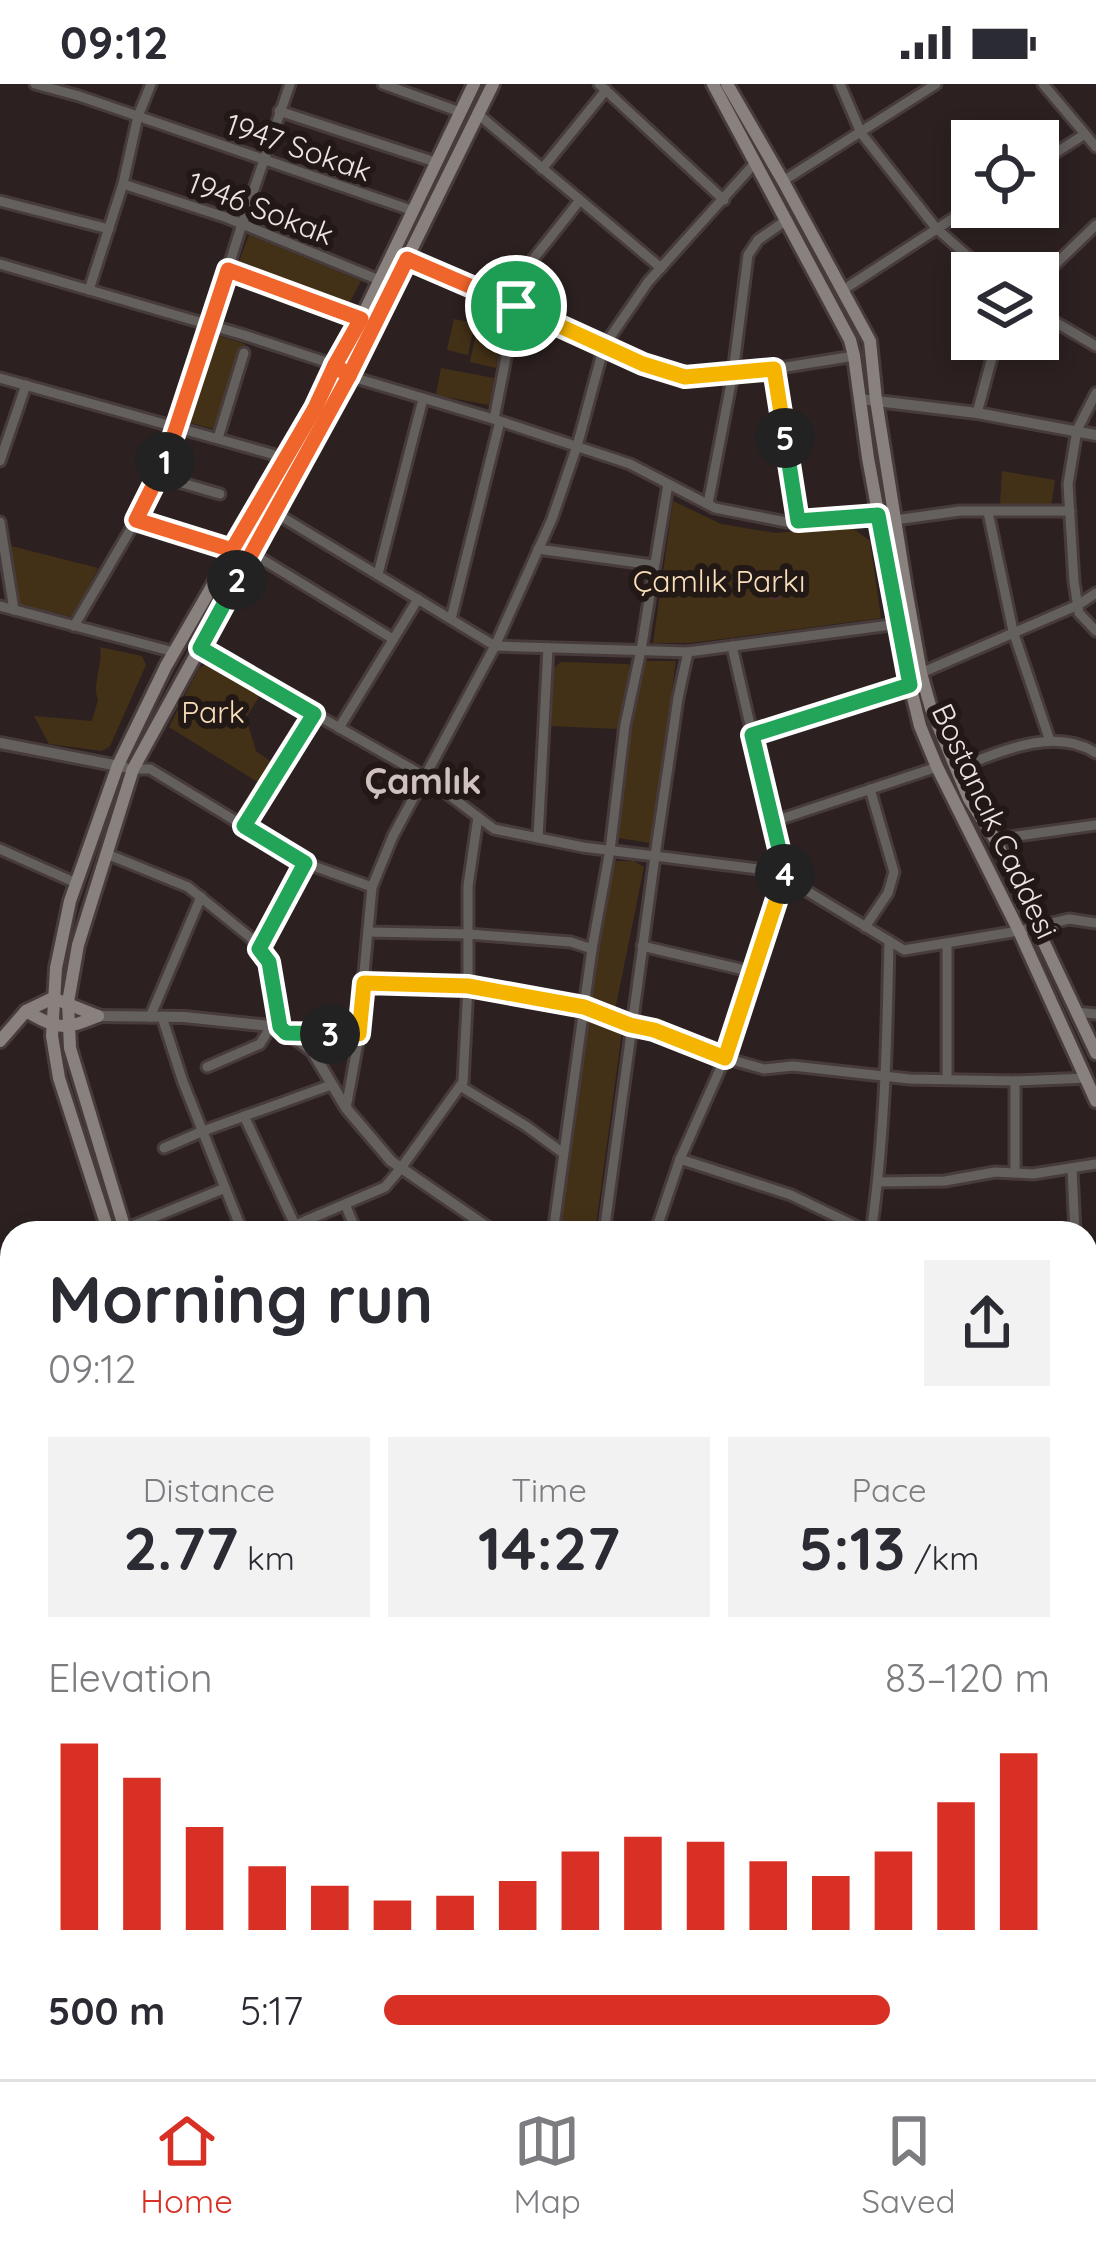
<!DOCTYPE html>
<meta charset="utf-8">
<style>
:root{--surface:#fff;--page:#f2f2f3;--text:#2b2b33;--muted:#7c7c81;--line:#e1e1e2;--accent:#d93025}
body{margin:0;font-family:Quicksand,sans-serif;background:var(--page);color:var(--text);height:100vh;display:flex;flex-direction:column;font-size:45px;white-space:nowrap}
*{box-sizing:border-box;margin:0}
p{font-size:39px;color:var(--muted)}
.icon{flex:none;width:66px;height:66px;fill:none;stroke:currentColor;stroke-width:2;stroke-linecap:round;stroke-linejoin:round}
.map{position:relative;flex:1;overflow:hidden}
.drawer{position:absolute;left:0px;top:1137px;width:1098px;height:858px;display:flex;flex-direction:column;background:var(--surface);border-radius:36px 36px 0 0;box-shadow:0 6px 18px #0003}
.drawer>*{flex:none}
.tools{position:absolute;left:951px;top:36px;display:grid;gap:24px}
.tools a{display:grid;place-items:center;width:108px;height:108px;border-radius:0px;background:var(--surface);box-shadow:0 6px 18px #0003;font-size:60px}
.pin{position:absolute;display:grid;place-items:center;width:102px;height:102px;color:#fff;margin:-51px;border:6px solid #fff;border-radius:50%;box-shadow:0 3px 12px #0007}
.km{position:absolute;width:60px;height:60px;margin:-30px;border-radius:50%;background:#222;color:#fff;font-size:33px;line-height:60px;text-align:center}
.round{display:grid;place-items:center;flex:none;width:126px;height:126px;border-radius:0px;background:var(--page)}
.headline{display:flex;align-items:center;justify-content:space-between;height:204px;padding:0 48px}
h1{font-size:66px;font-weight:800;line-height:90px}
.metrics{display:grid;grid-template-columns:repeat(3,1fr);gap:18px;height:204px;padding:12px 48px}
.metrics div{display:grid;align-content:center;border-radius:0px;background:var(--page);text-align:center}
.metrics b{font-size:60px;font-weight:800}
.metrics small{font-size:33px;font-weight:400}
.metrics p{font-size:33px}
.chart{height:336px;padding:24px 48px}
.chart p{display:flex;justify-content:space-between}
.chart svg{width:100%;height:216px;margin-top:12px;stroke:var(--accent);stroke-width:6}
ul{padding:0 48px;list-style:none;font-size:39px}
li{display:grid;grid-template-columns:192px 144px 1fr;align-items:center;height:90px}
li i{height:30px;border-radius:15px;background:var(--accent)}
.status{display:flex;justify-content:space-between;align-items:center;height:84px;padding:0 60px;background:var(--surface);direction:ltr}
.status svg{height:33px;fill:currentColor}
.tab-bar{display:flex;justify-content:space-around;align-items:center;height:168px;border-top:3px solid var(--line);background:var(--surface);font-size:33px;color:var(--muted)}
.tab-bar a{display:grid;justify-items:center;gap:6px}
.tab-bar .on{color:var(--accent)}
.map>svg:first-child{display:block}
</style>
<div class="status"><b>09:12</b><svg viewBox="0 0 49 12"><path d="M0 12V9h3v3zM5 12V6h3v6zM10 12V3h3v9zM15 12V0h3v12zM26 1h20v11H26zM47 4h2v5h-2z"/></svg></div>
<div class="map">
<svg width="1096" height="1995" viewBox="0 0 1096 1995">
<rect width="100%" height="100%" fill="#2c2120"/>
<g fill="#433117">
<path d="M249 151 361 197 346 225 236 185Z"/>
<path d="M481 226 508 232 496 284 470 278Z"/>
<path d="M454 235 475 239 468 271 447 266Z"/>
<path d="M213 250 245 260 218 346 184 337Z"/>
<path d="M441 284 494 294 489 321 436 311Z"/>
<path d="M1002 387 1055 396 1051 423 1000 421Z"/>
<path d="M673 417 721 440 775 449 851 443 870 457 881 534 691 559H653Z"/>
<path d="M11 462 98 484 73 533 19 520Z"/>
<path d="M100 563 142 572 146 581 110 662 102 667 49 660 34 632 92 637 98 616C92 600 103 581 100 563Z"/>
<path d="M645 577H676L651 759 618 754 634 618Z"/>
<path d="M561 578 628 580 630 582 619 645 549 642 554 584Z"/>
<path d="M206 580 215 581 262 608 246 634 256 667 277 682 264 702 169 643 199 584Z"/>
<path d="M617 777H634L644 783 615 926 592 919 590 912 612 783Z"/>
<path d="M588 935 622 947 595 1149H560Z"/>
<path d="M591 1983H779L773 1995H587Z"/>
</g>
<path fill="#552f46" d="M742 484H755L769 498 783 503 779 515 769 514 757 504H742L737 496Z"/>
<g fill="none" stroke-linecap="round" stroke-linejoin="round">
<defs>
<g id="minor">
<path d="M35 0 79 12 411 126"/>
<path d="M383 0 460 28"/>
<path d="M599 0 724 116"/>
<path d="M840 0 861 49 936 144 987 189"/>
<path d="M1043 0 1096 63"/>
<path d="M279 27 435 78"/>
<path d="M479 31 661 184"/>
<path d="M1038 80 1085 50"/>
<path d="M542 85 606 6"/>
<path d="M783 97 936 0"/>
<path d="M123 100 225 133 379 196"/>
<path d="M0 117 109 145"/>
<path d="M408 175 643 280 685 293 774 285 854 272"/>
<path d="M0 180 244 251 335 281"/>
<path d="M228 186 361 235"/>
<path d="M1038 197 1096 141"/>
<path d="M89 206 123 100 138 32 151 0"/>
<path d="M843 206 972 122"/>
<path d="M1038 228 1096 262"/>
<path d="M774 285 798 437"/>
<path d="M349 292 500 337 630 380 715 424 786 438 878 431"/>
<path d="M0 294 286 374"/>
<path d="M1096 309 1077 346 1068 400 1074 498 1079 529 1096 547"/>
<path d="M977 329 997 255"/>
<path d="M494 335 516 222V197L580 116"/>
<path d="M218 354 244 269"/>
<path d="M0 377 26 301"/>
<path d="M158 392 220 410"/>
<path d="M708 420 733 289 748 171 758 156 785 137"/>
<path d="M274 428 495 562 688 568 898 540"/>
<path d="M988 428 1013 547 1050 657"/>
<path d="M136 436 233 466"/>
<path d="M895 436 960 427H1070"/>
<path d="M0 438 14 526"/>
<path d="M538 465 653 481"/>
<path d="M252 469 393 555"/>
<path d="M378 490 423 315"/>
<path d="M0 522 174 568"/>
<path d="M451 535 500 337"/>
<path d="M74 542 136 436 169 372 242 140 290 0"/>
<path d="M199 564 424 692 494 745 583 763 774 787 904 866 1019 847 1069 835 1096 839"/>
<path d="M921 589 1078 521 1096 509"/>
<path d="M339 644 418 515"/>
<path d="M752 651 910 601"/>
<path d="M958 684C1000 668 1054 642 1096 669"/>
<path d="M133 685H150L305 779 372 803"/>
<path d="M772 738 937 683"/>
<path d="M245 742 314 630"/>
<path d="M538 754 548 564"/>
<path d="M995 755 1096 741"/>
<path d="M0 765 76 799"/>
<path d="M107 770 188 803 251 854 269 879 280 943"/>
<path d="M865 843 888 809 894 788 870 705"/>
<path d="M368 848 468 850 571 858 592 865"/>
<path d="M947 859V995"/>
<path d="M642 862 753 888"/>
<path d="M259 865 305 779"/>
<path d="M364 899 468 902 584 923 630 941 654 946 725 974 764 985 793 982 910 995 1015 997 1087 994"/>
<path d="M1076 928 1096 930"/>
<path d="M150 933 201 813"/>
<path d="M162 933 183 998 243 1149"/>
<path d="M286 949 359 950"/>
<path d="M207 983 260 960 271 942"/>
<path d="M460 1002 526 1042 563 1069"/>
<path d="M346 1024 357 964 372 803 393 752 495 562 552 435 577 362 604 262 648 198 754 80"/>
<path d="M244 1032 295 1141"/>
<path d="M164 1064 203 1047 331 1001"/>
<path d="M680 1075 791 1111 870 1149"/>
<path d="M1072 1084 1075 1149"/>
<path d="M1015 1088V997"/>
<path d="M879 1098 945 1097 995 1088 1033 1090 1096 1080"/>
<path d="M345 1120 357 1149"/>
<path d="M125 1145 225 1104"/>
<path d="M277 1149 385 1103 401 1084 463 998 468 902V802L478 733"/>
<path d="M553 1149 592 865 610 766 625 641 641 566 668 400"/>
<path d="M604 1149 655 772 678 614 688 568"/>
<path d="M655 1149 680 1075 725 974 785 794 732 562"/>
<path d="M871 1149C885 1052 887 955 889 857"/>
<path d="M1086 1244 1096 1246"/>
<path d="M0 1390H12"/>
<path d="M0 1482 12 1483"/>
<path d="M1086 1512H1096"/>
<path d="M1086 1704 1096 1703"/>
<path d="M0 1763 12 1766"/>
<path d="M0 1876 12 1878"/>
<path d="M0 1888 12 1890"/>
<path d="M339 1983 351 1995"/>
<path d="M152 1995 160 1983"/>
<path d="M268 1995 280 1983"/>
<path d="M579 1995 583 1983"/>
<path d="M885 1995 886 1983"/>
<path d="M938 1995 939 1983"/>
<path d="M1020 1995V1983"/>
<path d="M1088 1995 1095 1782"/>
</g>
<g id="tertiary">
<path d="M860 315 977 329 1096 351"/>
<path d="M0 659 124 683"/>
<path d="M98 932 184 933 280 943 312 967 346 1024 391 1077 496 1149"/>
<path d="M67 1983 85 1995"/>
<path d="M472 1995 474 1983"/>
<path d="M789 1995 793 1983"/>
</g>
<g id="secondary">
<path d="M713 0 850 256 854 272 868 374 910 601 920 642 937 683 1019 847 1096 1017"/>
<path d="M727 0 783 97 870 257 876 316 906 505 921 589 931 625 969 715 995 755 1096 969"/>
<path d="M26 927C59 946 64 946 98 932"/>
<path d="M0 957 26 927 53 914 98 932"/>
<path d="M109 1149 59 994 52 952 56 884 70 817 118 681 166 582 315 324 361 235 474 0"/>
<path d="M126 1149 70 964 68 918 78 861 133 685 349 292 493 0"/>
<path d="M1086 1442 1096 1393"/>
<path d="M1086 1502 1096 1457"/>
<path d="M1086 1562 1096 1593"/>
<path d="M1086 1602 1096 1620"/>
<path d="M0 1995 12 1941"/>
<path d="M21 1995 24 1983"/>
</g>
</defs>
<use href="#minor" stroke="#473c3b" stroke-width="15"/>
<use href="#tertiary" stroke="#473c3b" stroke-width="16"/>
<use href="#secondary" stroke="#473c3b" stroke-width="18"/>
<use href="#minor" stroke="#64605d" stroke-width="9"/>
<use href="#tertiary" stroke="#64605d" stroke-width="10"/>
<use href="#secondary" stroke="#89817d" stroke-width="12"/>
</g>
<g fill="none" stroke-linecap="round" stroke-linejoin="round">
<defs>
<path id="split-1" d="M165 378 136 436 232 466 315 324 335 281 349 292 407 175 516 222"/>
<path id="split-2" d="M165 378 228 186 361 235 335 281 349 292 237 496"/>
<path id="split-3" d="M237 496 200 564 314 630 244 742 305 779 259 865 269 878 280 943 286 949 330 950"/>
<path id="split-4" d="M330 950H359L364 899 468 902 584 923 630 941 654 946 725 974 785 790"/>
<path id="split-5" d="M785 790 752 651 910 601 878 431 798 437 785 354"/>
<path id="split-6" d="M516 222 643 280 685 293 774 285 785 354"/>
</defs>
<use href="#split-1" stroke="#fff" stroke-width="24"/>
<use href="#split-2" stroke="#fff" stroke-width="24"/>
<use href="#split-3" stroke="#fff" stroke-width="24"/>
<use href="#split-4" stroke="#fff" stroke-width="24"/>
<use href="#split-5" stroke="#fff" stroke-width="24"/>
<use href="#split-6" stroke="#fff" stroke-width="24"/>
<use href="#split-1" stroke="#f0652b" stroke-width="15"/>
<use href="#split-2" stroke="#f0652b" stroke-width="15"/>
<use href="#split-3" stroke="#22a559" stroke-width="15"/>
<use href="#split-4" stroke="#f5b400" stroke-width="15"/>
<use href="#split-5" stroke="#22a559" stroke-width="15"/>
<use href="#split-6" stroke="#f5b400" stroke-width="15"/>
</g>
<g text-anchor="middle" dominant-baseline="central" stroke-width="12" stroke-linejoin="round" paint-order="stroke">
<g font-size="30" fill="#ece4e3" stroke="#221816">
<text transform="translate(299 63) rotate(19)">1947 Sokak</text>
<text transform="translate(261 124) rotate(21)">1946 Sokak</text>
<text transform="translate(995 737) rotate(65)">Bostancık Caddesi</text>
</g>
<g font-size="30" fill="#f9deba" stroke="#221816">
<text x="719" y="497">Çamlık Parkı</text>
<text x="213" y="628">Park</text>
</g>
<g font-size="36" font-weight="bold" fill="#cfc1be" stroke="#221816">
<text x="423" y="696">Çamlık</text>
</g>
</g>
</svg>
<div class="tools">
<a><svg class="icon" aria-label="locate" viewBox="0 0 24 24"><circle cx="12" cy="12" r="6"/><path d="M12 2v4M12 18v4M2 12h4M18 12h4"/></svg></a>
<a><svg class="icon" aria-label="layers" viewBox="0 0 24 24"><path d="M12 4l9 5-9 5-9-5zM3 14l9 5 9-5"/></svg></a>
</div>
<div class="pin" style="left:516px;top:222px;background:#1e9e55"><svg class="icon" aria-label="arrive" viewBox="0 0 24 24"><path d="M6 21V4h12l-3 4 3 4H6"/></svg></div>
<b class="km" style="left:165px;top:378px">1</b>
<b class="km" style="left:237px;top:496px">2</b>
<b class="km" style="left:330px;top:950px">3</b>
<b class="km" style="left:785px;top:790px">4</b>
<b class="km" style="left:785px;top:354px">5</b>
<section class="drawer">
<div class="headline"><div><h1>Morning run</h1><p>09:12</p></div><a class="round"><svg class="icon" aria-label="share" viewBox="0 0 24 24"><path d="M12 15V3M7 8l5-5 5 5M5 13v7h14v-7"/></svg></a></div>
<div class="metrics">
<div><p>Distance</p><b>2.77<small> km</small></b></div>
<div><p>Time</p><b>14:27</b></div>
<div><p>Pace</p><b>5:13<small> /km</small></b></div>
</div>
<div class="chart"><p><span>Elevation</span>83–120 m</p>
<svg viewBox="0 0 160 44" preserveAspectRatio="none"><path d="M5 44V6M15 44V13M25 44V23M35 44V31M45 44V35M55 44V38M65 44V37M75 44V34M85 44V28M95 44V25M105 44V26M115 44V30M125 44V33M135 44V28M145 44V18M155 44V8"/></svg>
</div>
<ul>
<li><b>500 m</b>5:17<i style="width:76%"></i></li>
</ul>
</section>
</div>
<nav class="tab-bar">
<a class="on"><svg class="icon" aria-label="home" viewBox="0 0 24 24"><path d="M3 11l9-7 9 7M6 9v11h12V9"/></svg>Home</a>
<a><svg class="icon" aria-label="map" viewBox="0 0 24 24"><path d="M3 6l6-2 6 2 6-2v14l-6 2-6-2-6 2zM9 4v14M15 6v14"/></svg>Map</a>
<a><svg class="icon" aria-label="saved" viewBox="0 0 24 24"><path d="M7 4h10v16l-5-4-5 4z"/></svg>Saved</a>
</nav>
